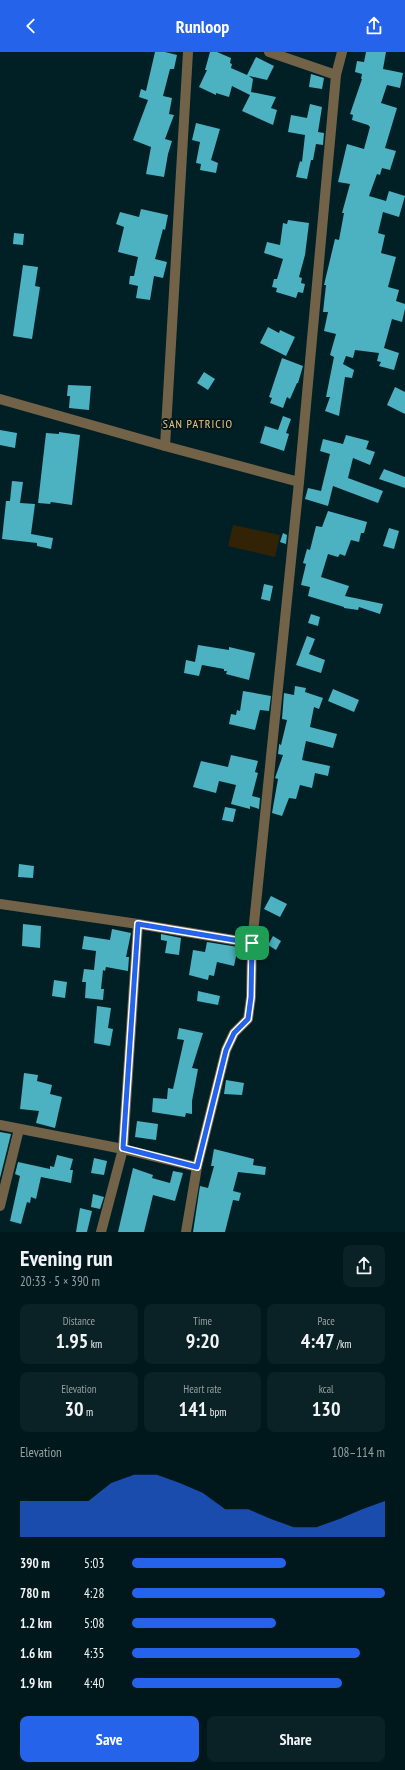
<!DOCTYPE html>
<meta charset="utf-8">
<style>
:root{--surface:#00181c;--page:#0a2125;--text:#f1f3f6;--muted:#95a0a3;--accent:#2563eb}
body{margin:0;font-family:"PT Sans Narrow",sans-serif;background:var(--page);color:var(--text);height:100vh;display:flex;flex-direction:column;font-size:15px;white-space:nowrap}
*{box-sizing:border-box;margin:0}
p{font-size:13px;color:var(--muted)}
.icon{flex:none;width:22px;height:22px;fill:none;stroke:currentColor;stroke-width:2;stroke-linecap:round;stroke-linejoin:round}
.map{position:relative;height:1180px;overflow:hidden}
.side{display:flex;flex-direction:column;background:var(--surface);flex:1}
.side>*{flex:none}
.pin{position:absolute;display:grid;place-items:center;width:34px;height:34px;color:#fff;margin:-17px;border-radius:8px;box-shadow:0 2px 6px #0006}
.round{display:grid;place-items:center;flex:none;width:42px;height:42px;border-radius:8px;background:var(--page)}
.overview{display:flex;align-items:center;justify-content:space-between;height:68px;padding:0 20px}
h1{font-size:22px;font-weight:800;line-height:30px}
.figures{display:grid;grid-template-columns:repeat(3,1fr);gap:6px;height:68px;padding:4px 20px}
.figures div{display:grid;align-content:center;border-radius:8px;background:var(--page);text-align:center}
.figures b{font-size:20px;font-weight:800}
.figures small{font-size:11px;font-weight:400}
.figures p{font-size:11px}
.chart{height:112px;padding:8px 20px}
.chart p{display:flex;justify-content:space-between}
.chart svg{width:100%;height:72px;margin-top:4px;fill:var(--accent);opacity:.7}
.primary-button{display:flex;gap:8px;margin-top:auto;padding:8px 20px}
.primary-button a{flex:1;height:46px;border-radius:8px;background:var(--accent);color:#fff;font-size:16px;font-weight:800;line-height:46px;text-align:center}
.primary-button a+a{background:var(--page);color:var(--text)}
ul{padding:0 20px;list-style:none;font-size:13px}
li{display:grid;grid-template-columns:64px 48px 1fr;align-items:center;height:30px}
li i{height:10px;border-radius:5px;background:var(--accent)}
header{display:flex;justify-content:space-between;align-items:center;height:52px;padding:0 20px;background:var(--accent);color:#fff;font-size:18px;font-weight:800}
.map>svg:first-child{display:block}
</style>
<header><svg class="icon" aria-label="back" viewBox="0 0 24 24"><path d="M15 5l-7 7 7 7"/></svg>Runloop<svg class="icon" aria-label="share" viewBox="0 0 24 24"><path d="M12 15V3M7 8l5-5 5 5M5 13v7h14v-7"/></svg></header>
<div class="map">
<svg width="405" height="1180" viewBox="0 0 405 1180">
<rect width="100%" height="100%" fill="#002025"/>
<path fill="#322306" d="M233 473 280 483 275 505 228 494Z"/>
<g fill="#4cb1c1">
<path d="M155 0H165L177 3 174 17H170L163 44 172 46 169 62 174 63 165 87 172 89 168 102 164 125 146 122 151 95 133 88 148 48 139 45 141 37 146 39Z"/>
<path d="M210 0H217L231 6 230 11 232 12 231 16 247 23 256 5 274 14 267 28 249 24 253 27 251 40 276 45 271 56 277 58 273 73 242 59 250 43 232 34 229 45 216 41V43L199 35 207 18H205Z"/>
<path d="M366 0H386L383 17 403 21 400 36 387 33 381 51 397 56 385 96 396 99 390 118 382 116 380 123 377 122 369 144 386 149 389 139 405 144 399 165 383 160 378 181 385 183 381 201 396 205 388 235 399 238 396 249 405 252V257L402 270 392 267 384 296 399 301 394 318 379 314 381 310 377 309 379 301 355 298 353 306 346 304 343 312 354 318 352 326 345 325 339 364 325 359 330 345H326L334 305 330 303 336 282 324 279 328 260H323L326 233H324L335 187 339 188 344 161H342L350 132 338 130 347 92 364 97 370 75 368 73 352 68 353 63 350 62 362 27H361L362 22 355 20 357 9 364 10Z"/>
<path d="M311 22 324 26 322 37 309 35Z"/>
<path d="M310 52 322 55 318 80 324 81 323 93 316 92 313 108H311L307 127 296 125 300 109 302 110 305 83 288 80 291 63 307 66Z"/>
<path d="M196 71 220 77 211 108 218 111 216 121 200 118 201 112 196 111 200 90 192 88Z"/>
<path d="M141 157 168 163 165 178 163 177 155 207 167 210 163 226 154 224 150 248 136 246 138 234 129 232 130 224H134L138 205 118 200 124 175 116 172 120 160 139 165Z"/>
<path d="M288 168 309 171 305 203 299 225 302 226 301 231 305 232 303 241 298 240 296 246 276 240 277 236 272 235 274 227H277L283 207 264 201 267 190 280 193 283 171 287 172Z"/>
<path d="M14 181 24 182 23 193 13 192Z"/>
<path d="M23 213 38 215 35 234 40 235 32 287 13 284Z"/>
<path d="M268 275 279 281 280 278 295 285 286 304 260 291Z"/>
<path d="M282 306 303 314 298 331H297L290 347 287 345 283 356 270 351 272 346 269 345Z"/>
<path d="M204 320 215 327 208 338 197 331Z"/>
<path d="M68 333 91 334 89 358 69 356 70 344H67Z"/>
<path d="M395 335 405 340V362L387 353Z"/>
<path d="M283 364 291 367 286 381 289 382 284 399 260 391 265 374 278 378Z"/>
<path d="M0 378 17 381 15 396 0 393Z"/>
<path d="M59 380 80 383 72 453 51 450 50 452 38 451 46 381 59 382Z"/>
<path d="M346 383 369 389 366 397 375 400 370 413 353 406 348 426 383 439 378 451 333 434 328 454 305 447 308 436 321 439 330 402 320 399 323 387 343 392Z"/>
<path d="M384 417 405 425V436L379 427Z"/>
<path d="M12 429 23 430 20 451 35 452 31 482 53 486 51 497 37 494V491L2 487 6 449H10Z"/>
<path d="M328 459 367 470 364 481H361L359 490 351 488 345 504 340 502 338 505 328 502 321 525 349 534 345 544 383 552 380 562 359 555 358 558 344 556V555L308 544 310 535 301 533 306 512 303 511 307 497 310 498 316 474 322 475Z"/>
<path d="M389 476 399 479 394 497 383 494Z"/>
<path d="M283 481 287 483 286 492 280 490Z"/>
<path d="M264 532 273 534 270 549 261 547Z"/>
<path d="M311 562 320 565 318 574 308 571Z"/>
<path d="M307 584 315 587 309 602 325 608 321 621 296 613Z"/>
<path d="M198 593 229 598V595L255 601 249 628 226 622 227 619H224V617L202 613 199 624 184 621 186 608 195 610Z"/>
<path d="M295 634 306 636 305 640 323 646 319 657 314 655 310 675 337 682 333 696 306 689 302 708 330 714 328 724 315 721 312 736 300 733 296 747 289 746 282 764 272 761 278 727 275 726 283 703 278 702 279 694V692L281 693 287 668 282 667 284 641 294 643Z"/>
<path d="M333 637 359 648 354 660 328 649Z"/>
<path d="M243 639 271 644 269 659 260 658 255 678 229 672 231 662 236 663 237 658 240 659Z"/>
<path d="M231 703 258 709 255 720 258 721 252 744 260 746 259 757 250 754V757L231 752 236 733 219 729 216 741 193 735 201 709 228 715Z"/>
<path d="M225 755 236 757 233 770 222 768Z"/>
<path d="M19 812 34 814 33 826 18 825Z"/>
<path d="M271 844 287 852 280 865 264 857Z"/>
<path d="M23 872 41 874 40 896 22 894Z"/>
<path d="M112 877 131 881 126 905H129L128 919 106 915 105 919 103 918 101 937H104L103 948 85 946 86 930H82L84 917 94 918 96 899 82 897 84 884 110 888Z"/>
<path d="M161 882 181 886 179 903 165 901 167 889 161 888Z"/>
<path d="M273 884 281 889 276 898 268 893Z"/>
<path d="M207 890 238 895 234 914 217 910 214 924 209 923 208 928 189 923 193 898 205 900Z"/>
<path d="M54 928 67 930 65 946 52 944Z"/>
<path d="M198 939 220 944 218 953 197 949Z"/>
<path d="M97 954 111 956 108 976 113 977 110 994 94 991Z"/>
<path d="M179 976 203 981 192 1016 198 1017 192 1049V1062L186 1061 185 1065 152 1060 153 1046 167 1047 168 1036 173 1037 184 988 177 987Z"/>
<path d="M24 1021 38 1023 37 1029 52 1033 50 1042 62 1045 55 1076 36 1071 39 1059 20 1057Z"/>
<path d="M226 1028 244 1031 242 1043 224 1042Z"/>
<path d="M137 1069 158 1072 156 1088 135 1085Z"/>
<path d="M0 1080 11 1082 0 1126Z"/>
<path d="M214 1097 254 1107 253 1113 266 1115 265 1123 238 1120 233 1139 241 1141 239 1149 233 1148 225 1180H193L200 1134 208 1136 214 1114H211Z"/>
<path d="M57 1103 73 1107 70 1118H73L71 1131 41 1125 36 1147 31 1145 30 1151 27 1150 21 1172 10 1169 20 1124 15 1122 18 1110 50 1117V1114L54 1115Z"/>
<path d="M94 1106 107 1109 104 1123 91 1121Z"/>
<path d="M133 1116 153 1123 152 1126 170 1131 173 1119 183 1121 175 1149 153 1143 144 1180H118Z"/>
<path d="M93 1142 104 1145 100 1157 91 1155Z"/>
<path d="M80 1156 92 1159 87 1180H76Z"/>
</g>
<g fill="none" stroke-linecap="round" stroke-linejoin="round">
<g stroke="#716248" stroke-width="10">
<path d="M269 0 336 23"/>
<path d="M0 347 165 394 299 430"/>
<path d="M165 394 188 0"/>
<path d="M0 852 138 872 252 891"/>
<path d="M0 1073 123 1097 197 1115"/>
<path d="M0 1154 19 1077"/>
<path d="M101 1180 123 1097 138 872"/>
<path d="M186 1180 197 1115 226 998 234 981 248 967 251 945 252 891 299 430 336 23 342 0"/>
</g>
</g>
<g fill="none" stroke-linecap="round" stroke-linejoin="round">
<defs>
<path id="route" d="M138 872 252 891 251 945 248 967 234 981 226 998 197 1115 123 1096Z"/>
</defs>
<use href="#route" stroke="#fff" stroke-width="8"/>
<use href="#route" stroke="#2563eb" stroke-width="5"/>
</g>
<g text-anchor="middle" dominant-baseline="central" stroke-width="4" stroke-linejoin="round" paint-order="stroke">
<g font-size="12" letter-spacing="1" fill="#eec680" stroke="#00161a">
<text x="198" y="371">SAN PATRICIO</text>
</g>
</g>
</svg>
<div class="pin" style="left:252px;top:891px;background:#1e9e55"><svg class="icon" aria-label="arrive" viewBox="0 0 24 24"><path d="M6 21V4h12l-3 4 3 4H6"/></svg></div>
</div>
<section class="side">
<div class="overview"><div><h1>Evening run</h1><p>20:33 · 5 × 390 m</p></div><a class="round"><svg class="icon" aria-label="share" viewBox="0 0 24 24"><path d="M12 15V3M7 8l5-5 5 5M5 13v7h14v-7"/></svg></a></div>
<div class="figures">
<div><p>Distance</p><b>1.95<small> km</small></b></div>
<div><p>Time</p><b>9:20</b></div>
<div><p>Pace</p><b>4:47<small> /km</small></b></div>
</div>
<div class="figures">
<div><p>Elevation</p><b>30<small> m</small></b></div>
<div><p>Heart rate</p><b>141<small> bpm</small></b></div>
<div><p>kcal</p><b>130</b></div>
</div>
<div class="chart"><p><span>Elevation</span>108–114 m</p>
<svg viewBox="0 0 160 44" preserveAspectRatio="none"><path d="M0 44V22L10 22L20 22L30 22L40 11L50 6L60 6L70 11L80 17L90 27L100 27L110 33L120 38L130 38L140 33L150 27L160 22V44z"/></svg>
</div>
<ul>
<li><b>390 m</b>5:03<i style="width:61%"></i></li>
<li><b>780 m</b>4:28<i style="width:100%"></i></li>
<li><b>1.2 km</b>5:08<i style="width:57%"></i></li>
<li><b>1.6 km</b>4:35<i style="width:90%"></i></li>
<li><b>1.9 km</b>4:40<i style="width:83%"></i></li>
</ul>
<div class="primary-button"><a>Save</a><a>Share</a></div>
</section>
